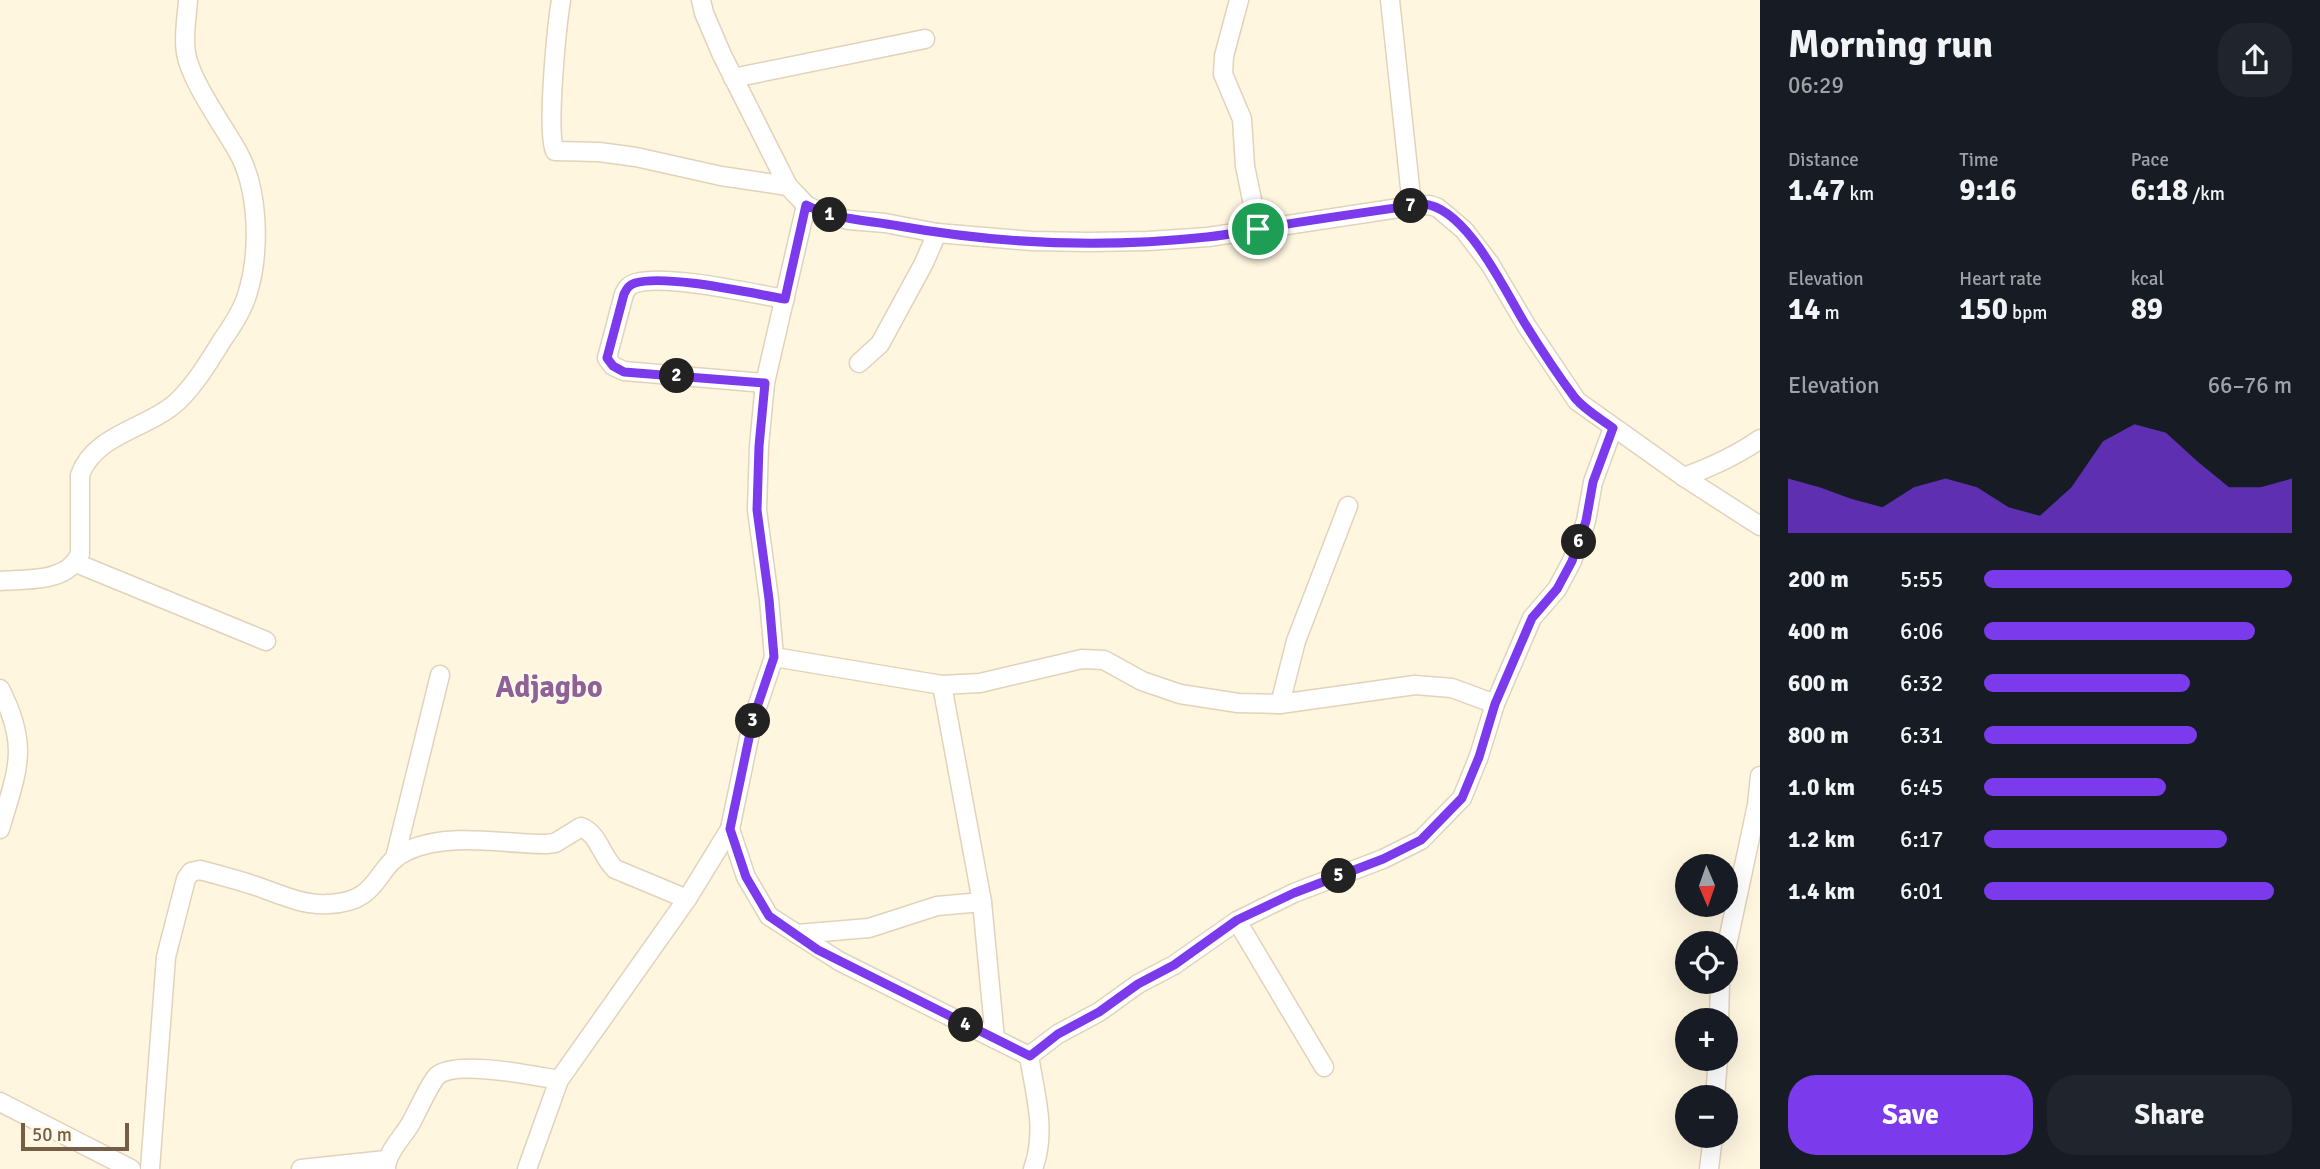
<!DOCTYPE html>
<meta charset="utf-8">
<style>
:root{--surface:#171b24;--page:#20242c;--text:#f1f3f6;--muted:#9ea1a6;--accent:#7c3aed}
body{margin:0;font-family:Signika,sans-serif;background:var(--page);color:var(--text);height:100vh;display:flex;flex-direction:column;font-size:26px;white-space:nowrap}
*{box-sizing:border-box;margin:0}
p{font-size:23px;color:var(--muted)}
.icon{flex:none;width:38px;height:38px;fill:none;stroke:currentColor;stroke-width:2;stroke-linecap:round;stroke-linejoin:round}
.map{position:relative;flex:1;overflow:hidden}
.side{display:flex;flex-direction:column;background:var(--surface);width:560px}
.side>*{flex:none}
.needle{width:46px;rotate:178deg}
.buttons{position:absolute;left:1675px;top:854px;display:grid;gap:14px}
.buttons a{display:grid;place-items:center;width:63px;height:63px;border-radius:50%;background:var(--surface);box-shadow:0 7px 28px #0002;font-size:35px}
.scale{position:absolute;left:21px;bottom:18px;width:108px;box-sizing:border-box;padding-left:7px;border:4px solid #755d46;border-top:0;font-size:19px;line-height:24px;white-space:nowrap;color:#755d46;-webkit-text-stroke:5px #fff9e7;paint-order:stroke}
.pin{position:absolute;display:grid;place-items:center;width:60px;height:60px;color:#fff;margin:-30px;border:4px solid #fff;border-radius:50%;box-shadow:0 2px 7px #0007}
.km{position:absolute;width:35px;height:35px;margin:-18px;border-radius:50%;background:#222;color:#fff;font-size:19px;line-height:35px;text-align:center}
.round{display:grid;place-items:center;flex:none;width:74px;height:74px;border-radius:28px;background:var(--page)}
.head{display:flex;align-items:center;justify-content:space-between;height:119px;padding:0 28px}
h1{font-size:38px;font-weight:800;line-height:52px}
.figures{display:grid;grid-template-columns:repeat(3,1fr);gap:10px;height:119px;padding:7px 28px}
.figures div{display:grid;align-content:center}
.figures b{font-size:30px;font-weight:800}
.figures small{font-size:19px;font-weight:400}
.figures p{font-size:19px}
.chart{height:196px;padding:14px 28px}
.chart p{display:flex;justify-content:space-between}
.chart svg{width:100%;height:126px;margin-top:7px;fill:var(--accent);opacity:.7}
.button{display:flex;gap:14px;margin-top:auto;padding:14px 28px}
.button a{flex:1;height:80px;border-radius:28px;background:var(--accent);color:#fff;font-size:28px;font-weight:800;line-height:80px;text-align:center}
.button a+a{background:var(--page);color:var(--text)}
ul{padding:0 28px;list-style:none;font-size:23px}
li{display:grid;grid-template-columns:112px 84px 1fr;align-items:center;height:52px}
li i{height:18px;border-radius:9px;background:var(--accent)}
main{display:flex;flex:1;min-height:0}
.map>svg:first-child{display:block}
</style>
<main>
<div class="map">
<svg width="1760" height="1169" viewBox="0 0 1760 1169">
<rect width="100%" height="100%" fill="#fef6df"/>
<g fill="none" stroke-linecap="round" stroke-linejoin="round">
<defs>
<g id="street">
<path d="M561 0C557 25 546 132 555 151L599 152 636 157 721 176 788 186"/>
<path d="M701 0 704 13 722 55 788 186 806 205 823 214 849 220 885 223 937 233 1031 241 1088 242 1148 241 1208 237 1412 206 1430 205 1438 208 1464 230 1490 264 1526 325 1577 401 1684 477 1760 526"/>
<path d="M1239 0 1224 56 1223 74 1242 119 1245 166 1258 229"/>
<path d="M1390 0 1412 206"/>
<path d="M733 78 925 39"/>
<path d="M806 205 765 383 759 446 757 510 769 599 774 657 753 719 730 829 746 877 769 916 839 961 1029 1056C1035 1094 1047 1131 1033 1169"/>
<path d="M859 363 880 344 924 263 937 233"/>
<path d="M765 383 624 371 613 366 607 358 624 294C627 288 629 285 636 283 666 274 750 293 785 299"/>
<path d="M1684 477C1711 467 1736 456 1760 439"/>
<path d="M76 563 266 641"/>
<path d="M0 581C27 579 67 583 80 554V475C95 433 149 429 179 400 197 382 210 360 223 339 233 325 243 310 248 292 260 251 259 190 238 152 224 127 190 80 186 53 183 37 187 17 188 0"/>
<path d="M774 657 942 685 980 683 1082 659 1104 660 1142 681 1180 694 1238 703 1280 704 1415 685 1452 688 1495 704"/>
<path d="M942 685 982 902 995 1039"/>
<path d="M0 689C30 747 17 771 0 829"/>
<path d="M1280 704 1296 641 1348 506"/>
<path d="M395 858 440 675"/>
<path d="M1237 921 1324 1067"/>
<path d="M797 934 869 928 937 906 982 902"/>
<path d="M1726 950 1757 805 1760 776"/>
<path d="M1719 1020 1720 982"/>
<path d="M1029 1056 1058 1034 1099 1012 1138 984 1174 965 1237 921 1294 893 1383 859 1421 840 1462 798 1479 756 1495 704 1532 618 1557 589 1572 561 1586 521 1593 482 1613 428"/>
<path d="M1715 1097 1718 1059"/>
<path d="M0 1102 131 1169"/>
<path d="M150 1169 166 957 186 879 191 872 200 870C219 875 238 880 256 886 279 894 304 906 328 904 383 902 373 865 409 850 450 832 503 844 546 844L555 843 581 827C599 834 601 856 615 869L687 899"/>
<path d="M301 1169 386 1160"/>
<path d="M386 1169C386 1153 403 1137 411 1123 417 1112 430 1083 437 1076 455 1059 535 1076 559 1080"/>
<path d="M527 1169 559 1080 687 899 730 829"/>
<path d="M1709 1169 1713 1136"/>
</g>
</defs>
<use href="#street" stroke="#e2d2bb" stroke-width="21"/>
<use href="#street" stroke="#fff" stroke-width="18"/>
</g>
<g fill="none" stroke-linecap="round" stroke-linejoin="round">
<defs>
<path id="route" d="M1423 204C1466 207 1504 289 1524 322 1540 348 1557 374 1575 398 1585 410 1601 419 1613 428L1593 482 1586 521 1572 561 1557 589 1532 618 1495 704 1479 757 1462 798 1421 840 1383 859 1294 893 1237 920 1174 965 1138 984 1099 1012 1058 1034 1030 1056 818 950 769 916 746 877 730 829 753 719 774 657 769 599 757 510 759 446 765 383 624 372 613 366 607 358 624 294C627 288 629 285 635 283 666 274 750 293 785 299L806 205C836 220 866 220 899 226 999 244 1105 248 1207 237 1230 235 1253 229 1275 226 1324 218 1374 211 1423 204Z"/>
</defs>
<use href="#route" stroke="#fff" stroke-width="14"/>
<use href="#route" stroke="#7c3aed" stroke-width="9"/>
</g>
<g text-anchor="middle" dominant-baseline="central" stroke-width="5" stroke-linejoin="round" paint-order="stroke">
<g font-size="30" font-weight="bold" fill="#8e6199" stroke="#fff9e7">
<text x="549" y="687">Adjagbo</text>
</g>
</g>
</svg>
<div class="buttons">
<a><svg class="needle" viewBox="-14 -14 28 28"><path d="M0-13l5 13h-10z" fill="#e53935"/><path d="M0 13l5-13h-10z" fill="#9ea1a6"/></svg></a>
<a><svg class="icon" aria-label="locate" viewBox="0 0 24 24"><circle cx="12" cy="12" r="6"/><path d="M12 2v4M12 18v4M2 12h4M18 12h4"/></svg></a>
<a>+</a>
<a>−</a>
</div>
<div class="scale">50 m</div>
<div class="pin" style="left:1258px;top:229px;background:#1e9e55"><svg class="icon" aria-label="arrive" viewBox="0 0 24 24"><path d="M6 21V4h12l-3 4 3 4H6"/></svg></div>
<b class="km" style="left:830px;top:215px">1</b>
<b class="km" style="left:677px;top:376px">2</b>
<b class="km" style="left:753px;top:721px">3</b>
<b class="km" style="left:966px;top:1025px">4</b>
<b class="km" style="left:1339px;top:876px">5</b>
<b class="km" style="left:1579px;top:542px">6</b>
<b class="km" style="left:1411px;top:206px">7</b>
</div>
<section class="side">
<div class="head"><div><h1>Morning run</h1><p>06:29</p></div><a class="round"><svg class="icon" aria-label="share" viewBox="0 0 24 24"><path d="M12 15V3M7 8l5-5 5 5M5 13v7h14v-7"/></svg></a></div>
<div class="figures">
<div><p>Distance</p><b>1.47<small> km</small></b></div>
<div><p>Time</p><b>9:16</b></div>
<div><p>Pace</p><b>6:18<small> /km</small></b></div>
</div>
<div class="figures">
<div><p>Elevation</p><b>14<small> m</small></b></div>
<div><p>Heart rate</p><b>150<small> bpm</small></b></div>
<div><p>kcal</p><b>89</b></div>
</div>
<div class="chart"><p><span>Elevation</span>66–76 m</p>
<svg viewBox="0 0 160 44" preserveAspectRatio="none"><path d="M0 44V25L10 28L20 32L30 35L40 28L50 25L60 28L70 35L80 38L90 28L100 12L110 6L120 9L130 19L140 28L150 28L160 25V44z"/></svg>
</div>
<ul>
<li><b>200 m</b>5:55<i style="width:100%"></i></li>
<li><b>400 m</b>6:06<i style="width:88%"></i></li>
<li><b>600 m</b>6:32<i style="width:67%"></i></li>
<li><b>800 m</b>6:31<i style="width:69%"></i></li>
<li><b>1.0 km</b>6:45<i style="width:59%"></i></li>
<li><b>1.2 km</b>6:17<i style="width:79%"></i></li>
<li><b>1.4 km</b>6:01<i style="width:94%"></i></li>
</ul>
<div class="button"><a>Save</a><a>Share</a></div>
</section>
</main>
